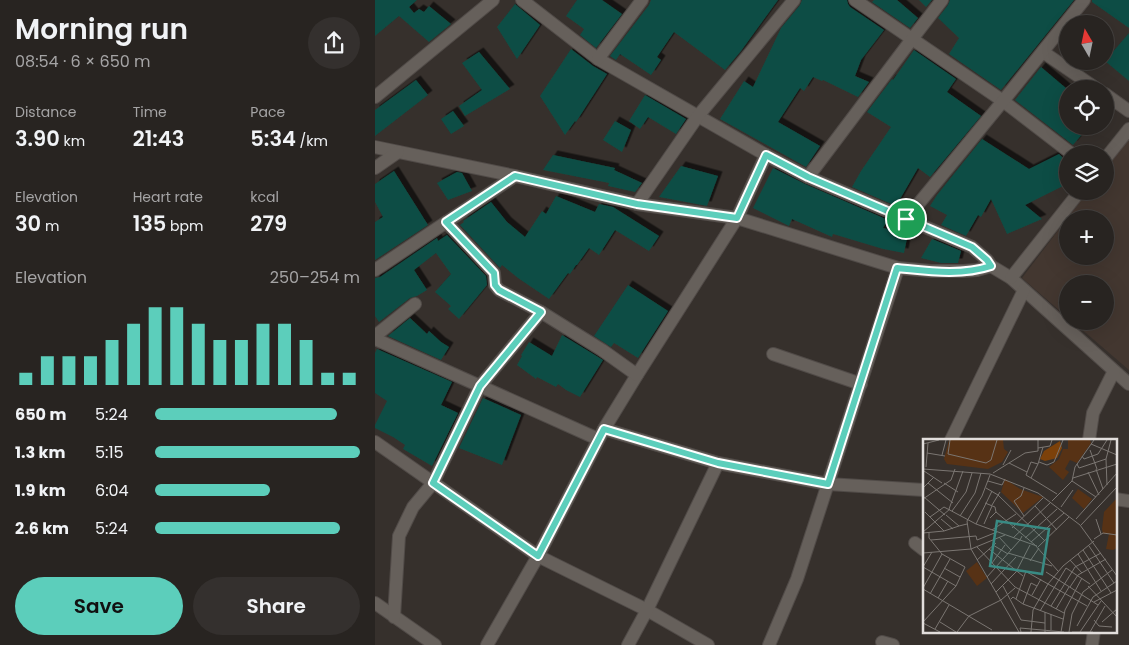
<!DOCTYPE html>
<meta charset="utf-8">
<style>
:root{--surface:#282421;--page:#34302e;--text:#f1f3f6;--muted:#a5a4a5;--line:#44413f;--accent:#5ccebb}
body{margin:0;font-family:Poppins,sans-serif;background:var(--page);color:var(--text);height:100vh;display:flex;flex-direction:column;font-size:19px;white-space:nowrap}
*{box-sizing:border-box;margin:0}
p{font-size:16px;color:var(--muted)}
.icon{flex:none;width:28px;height:28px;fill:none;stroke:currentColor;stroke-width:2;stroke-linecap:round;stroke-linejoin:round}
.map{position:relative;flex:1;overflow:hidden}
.side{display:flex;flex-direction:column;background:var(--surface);width:375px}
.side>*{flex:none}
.needle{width:32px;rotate:351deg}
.tools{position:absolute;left:684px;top:15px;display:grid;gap:10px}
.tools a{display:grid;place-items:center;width:55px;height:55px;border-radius:50%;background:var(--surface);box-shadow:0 5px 20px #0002,0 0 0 1px var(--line);font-size:25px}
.pin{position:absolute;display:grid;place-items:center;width:42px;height:42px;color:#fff;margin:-21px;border:2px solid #fff;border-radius:50%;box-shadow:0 1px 5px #0007}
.round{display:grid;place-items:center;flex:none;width:52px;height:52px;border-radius:26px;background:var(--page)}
.head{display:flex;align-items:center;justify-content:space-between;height:85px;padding:0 15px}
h1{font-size:28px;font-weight:600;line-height:38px}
.stats{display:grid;grid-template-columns:repeat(3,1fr);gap:8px;height:85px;padding:5px 15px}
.stats div{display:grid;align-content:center}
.stats b{font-size:21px;font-weight:600}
.stats small{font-size:14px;font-weight:400}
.stats p{font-size:14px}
.chart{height:140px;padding:10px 15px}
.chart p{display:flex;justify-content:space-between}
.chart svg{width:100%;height:90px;margin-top:5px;stroke:var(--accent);stroke-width:6}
.action{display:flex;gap:10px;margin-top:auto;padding:10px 15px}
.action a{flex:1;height:58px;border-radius:30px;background:var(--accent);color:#111;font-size:20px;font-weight:600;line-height:58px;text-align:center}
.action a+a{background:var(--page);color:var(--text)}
ul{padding:0 15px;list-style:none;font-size:16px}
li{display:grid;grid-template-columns:80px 60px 1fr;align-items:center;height:38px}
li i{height:12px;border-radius:6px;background:var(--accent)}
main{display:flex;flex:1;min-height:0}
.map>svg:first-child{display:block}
</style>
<main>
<section class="side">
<div class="head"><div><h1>Morning run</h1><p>08:54 · 6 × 650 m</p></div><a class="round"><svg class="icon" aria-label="share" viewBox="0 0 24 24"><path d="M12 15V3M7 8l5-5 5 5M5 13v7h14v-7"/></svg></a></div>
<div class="stats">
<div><p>Distance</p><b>3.90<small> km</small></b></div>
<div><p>Time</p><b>21:43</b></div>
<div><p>Pace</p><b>5:34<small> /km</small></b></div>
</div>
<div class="stats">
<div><p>Elevation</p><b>30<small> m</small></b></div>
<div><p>Heart rate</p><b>135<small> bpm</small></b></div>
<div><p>kcal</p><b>279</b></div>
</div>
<div class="chart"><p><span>Elevation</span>250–254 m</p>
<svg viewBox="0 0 160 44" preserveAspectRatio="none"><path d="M5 44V38M15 44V30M25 44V30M35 44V30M45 44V22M55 44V14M65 44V6M75 44V6M85 44V14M95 44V22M105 44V22M115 44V14M125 44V14M135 44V22M145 44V38M155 44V38"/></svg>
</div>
<ul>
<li><b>650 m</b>5:24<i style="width:89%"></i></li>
<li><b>1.3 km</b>5:15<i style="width:100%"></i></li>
<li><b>1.9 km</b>6:04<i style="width:56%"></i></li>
<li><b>2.6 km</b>5:24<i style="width:90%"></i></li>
</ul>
<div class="action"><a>Save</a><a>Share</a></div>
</section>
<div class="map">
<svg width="754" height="645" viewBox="0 0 754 645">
<defs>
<filter id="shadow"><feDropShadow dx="4.5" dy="-4.5" stdDeviation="0" flood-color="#0009"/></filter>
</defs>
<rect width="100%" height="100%" fill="#36302c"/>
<path fill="#433730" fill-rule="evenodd" d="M754 138V370L697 321H730V284H692V317L647 278 713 191H730V169ZM692 219H730V256H692Z"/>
<g fill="#114d44" filter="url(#shadow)">
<path d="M0 0H42L34 7 39 13 44 9 49 12 54 6 76 24 54 42 24 16 0 36Z"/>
<path d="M202 0H227L247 14 221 48 205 35 209 29 191 16Z"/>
<path d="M276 0H403L366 51 350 70 299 32 282 57 286 60 276 75 245 54 241 60 235 56 274 5Z"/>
<path d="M427 0H472L473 4 475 7 509 30 486 60 480 76 494 82 483 97 448 80 447 81 438 77 429 91 425 88 403 122 445 146 431 167 345 119 369 81 378 87 406 28 425 5Z"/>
<path d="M499 0H522L543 18 535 28 497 2Z"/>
<path d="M544 0H557L551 7Z"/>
<path d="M575 0H699L626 90 574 54 584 38 563 18 573 5Z"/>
<path d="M717 0H754V28L717 2Z"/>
<path d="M140 4 165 25 142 59 122 27Z"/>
<path d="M754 33V81L730 61Z"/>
<path d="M196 49 218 66 232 74 201 122 200 121 190 135 165 96Z"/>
<path d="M539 50 581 79 572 92 606 116 555 177 543 168 521 206 477 187 486 171 516 127 492 112 517 79 518 80Z"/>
<path d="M104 52 135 89 90 116 84 106 107 90 87 63Z"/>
<path d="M666 67 692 89V126H714L698 145 640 100Z"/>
<path d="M41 80 53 95 0 136V110Z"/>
<path d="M270 95 311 119 301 134 273 117 265 129 254 121Z"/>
<path d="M78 111 89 126 76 134 66 119Z"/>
<path d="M240 121 256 130 247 152 228 140Z"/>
<path d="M607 139 654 169 684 154 687 157 692 167V184L650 205 667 219 632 234 616 199 606 217 603 215 591 236 566 225 572 215 555 206 562 195Z"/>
<path d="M178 155 240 168 239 170 267 183 260 192 233 186 234 183 168 170Z"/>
<path d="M306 166 343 176 332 206 284 197Z"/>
<path d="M398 168 430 184 513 220 508 228 533 233 529 253 508 249 458 234 457 237 417 219 414 226 378 208Z"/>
<path d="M19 171 53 225 0 260V222L8 217 0 202V184Z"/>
<path d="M82 172 87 173 97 191 73 200 62 183Z"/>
<path d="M181 196 220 212 224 204 238 207 284 236 274 251 240 230 224 255 214 248 202 265H201L195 274 193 273 174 299 143 278 127 265 125 268 85 225 89 222 88 221 116 202 132 222 150 237 167 211 171 214Z"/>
<path d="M72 235 111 276 112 285 84 319 73 309 76 306 60 292 76 274 61 253 39 270 52 290 42 296 35 298 4 322 0 316V278L5 277 62 238 63 241Z"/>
<path d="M557 239 586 251 583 263H566L546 258Z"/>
<path d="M253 285 293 311 263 358 239 343 236 347 219 336Z"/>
<path d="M35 318 52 334 54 331 66 342 74 347 66 360 13 336Z"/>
<path d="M187 335 228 360 205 397 191 390 183 384 181 387 162 377 161 379 142 365 147 356 146 355 154 342 177 356Z"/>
<path d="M2 349 77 382 66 405 83 413 57 466 28 449 30 445 18 437 0 428V425L12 401 0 393V353Z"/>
<path d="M108 398 146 415 127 465 84 448Z"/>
</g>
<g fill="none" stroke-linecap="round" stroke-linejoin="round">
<defs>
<g id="minor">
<path d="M147 0 223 59 391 155 433 177 597 247 612 260 616 266 636 278 754 384"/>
<path d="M480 0 628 101 697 154"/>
<path d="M668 52 722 89"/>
<path d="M223 59 267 0"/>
<path d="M730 94 754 111"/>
<path d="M0 97 118 0"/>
<path d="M0 147 140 176 262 204 362 218 262 375 229 429 163 556 112 645"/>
<path d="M391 155 362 218 523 268 556 271H588L602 270 616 266"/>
<path d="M730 159 754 129"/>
<path d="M0 168 23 152"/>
<path d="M433 177 537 39 567 0"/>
<path d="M262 204 323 116 419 0"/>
<path d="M531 219 628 101 709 0"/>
<path d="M71 222 119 273 120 285 124 290 166 312 227 350 262 375"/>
<path d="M0 270 140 176"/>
<path d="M636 278 705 191"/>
<path d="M0 336 40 304"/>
<path d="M0 339 223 439"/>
<path d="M398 354 486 384"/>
<path d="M229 429 343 463 453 484 549 490"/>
<path d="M576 440 649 290"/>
<path d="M714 440 718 413 739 371"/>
<path d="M0 442 163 556 272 610 333 645"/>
<path d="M740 499 754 501"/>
<path d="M540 543 549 550"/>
<path d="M0 603 60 645"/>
<path d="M19 617 24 536 38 507 58 483 105 386 166 312"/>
<path d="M507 642 518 645"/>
<path d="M253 645 272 610 343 463"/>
<path d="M394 645 422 579 523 268"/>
<path d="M717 645 719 631"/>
</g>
</defs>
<use href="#minor" stroke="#514b48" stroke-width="14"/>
<use href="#minor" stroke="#66605b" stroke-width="12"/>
</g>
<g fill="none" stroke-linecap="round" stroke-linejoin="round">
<defs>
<path id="route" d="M391 155 433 177 597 247 612 260 616 266C586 276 553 271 522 268L453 484 343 463 229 429 163 556 58 483 105 386 166 312 124 290 120 285 119 273 71 222 140 176 262 204 362 218Z"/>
</defs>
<use href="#route" stroke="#fff" stroke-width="10"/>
<use href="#route" stroke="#5ccebb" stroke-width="6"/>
</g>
<g transform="translate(548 439)">
<rect width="194" height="194" fill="#36302c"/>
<path d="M26 1H80L81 10 85 13 79 23 65 30 24 25 21 20ZM145 1H167L168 4 154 24 147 21 142 30 146 33 140 41 126 28 136 20 140 10H145ZM82 40 97 50 120 58 100 74 78 53ZM155 50 169 60 161 70 149 59ZM194 59V109L190 111 183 110 186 95H180L179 90 181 73ZM54 123 64 139 54 147 43 132Z" fill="#573215"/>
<path d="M137 2 139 9 134 19 122 22 117 20 121 12Z" fill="#7c410a"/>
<path fill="none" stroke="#7b7672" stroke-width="1" d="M27 1 25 15 63 24 68 21 74 1M0 5 16 1M168 5 194 16M120 8 115 25 108 23 103 36 134 55M115 9 127 7 129 1M167 11 174 30M4 14 22 17M19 16 23 1M159 17 161 20 175 15 184 1M116 23 124 26 131 23 140 1M86 24 104 33M154 25 156 29 183 20M80 26 88 11M3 28 5 4M0 30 67 35 115 54 157 86 194 137M173 30 180 50M1 32 19 44M165 33 176 56M70 34 102 14 115 12V1M67 36 59 57 44 82 48 110 96 193M108 39 115 25M150 39 194 25M65 42 79 46 82 40M149 42 173 58M5 44 30 64M21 44 35 53M184 46 183 20 188 1M0 49 11 38M63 49 75 56 122 102M1 58 22 76M0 60 28 41 32 30M129 62 149 42 152 28 171 1M62 64 72 68 73 73M69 66 77 53M112 67 134 91M138 68 150 51M26 70 40 32M29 72 43 53 49 34M2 73 21 92 36 87M23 76 36 87 44 85M37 77 52 54 58 34M101 77 91 62 98 57 101 49M7 78 21 68 53 85 69 52M67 79 73 73 112 106 135 132M18 80 30 90M153 80 194 34M173 80 178 95M53 85 97 101 64 138M61 85 69 67M158 86 194 48M89 89 120 59M69 91 93 75M0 93 27 70M0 94 21 92M99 97 97 101 114 107M76 98 88 111M90 99 127 64M102 99 134 70M171 100 180 94 194 96M8 101 53 97 54 101 74 93M108 103 141 74M70 106 85 115M166 107 191 144M54 108 92 148 141 174M115 108 146 78M66 110 100 137M160 111 188 154M0 114 48 110 82 96M85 114 129 127M155 115 178 152M54 121 73 104M147 121 159 134M107 122 116 109M69 124 82 106M0 128 33 147M0 128 9 113M21 129 37 138M143 129 167 145M102 132 164 167M123 133 175 166M68 145 93 118M80 147 98 181 122 184M165 147 194 178M147 148 155 136 183 120M0 149 19 115M0 150 69 191M73 153 93 133 107 106M7 155 27 120M109 156 118 140M15 159 25 142M88 160 90 158 100 165 108 144 114 147M93 160 103 132M78 161 92 149M171 163 194 151M100 165 140 180M128 167 152 128 178 114M133 170 146 148M117 172 143 129M46 177 78 161M171 181 176 187 189 188M0 183 33 147 42 128 19 115 6 99V93M17 183 33 193M179 183 194 170M0 184 17 193M154 187 170 158 194 142M12 190 26 166M128 191V175M34 193 46 177M98 193 97 189 141 193M108 193 110 171 125 145 140 127 171 102M122 193V173M138 193 142 171 159 139M146 193 149 175 160 153 189 131M149 193H170M157 193 178 162M167 193 182 167"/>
<path fill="#398b84" fill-opacity="0.15" stroke="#398b84" stroke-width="2.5" d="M74 82 126 90 119 135 67 127Z"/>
<rect width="194" height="194" fill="none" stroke="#e2dedc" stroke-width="2.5"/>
</g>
</svg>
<div class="tools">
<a><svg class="needle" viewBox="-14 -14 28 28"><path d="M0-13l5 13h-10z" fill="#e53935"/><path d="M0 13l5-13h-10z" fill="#a5a4a5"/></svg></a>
<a><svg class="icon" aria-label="locate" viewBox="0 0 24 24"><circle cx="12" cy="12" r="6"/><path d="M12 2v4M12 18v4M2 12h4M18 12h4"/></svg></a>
<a><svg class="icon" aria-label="layers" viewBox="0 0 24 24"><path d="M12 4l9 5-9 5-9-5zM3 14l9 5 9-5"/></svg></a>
<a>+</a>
<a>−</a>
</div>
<div class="pin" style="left:531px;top:219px;background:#1e9e55"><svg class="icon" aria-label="arrive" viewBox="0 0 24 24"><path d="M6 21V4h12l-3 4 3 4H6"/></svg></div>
</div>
</main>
